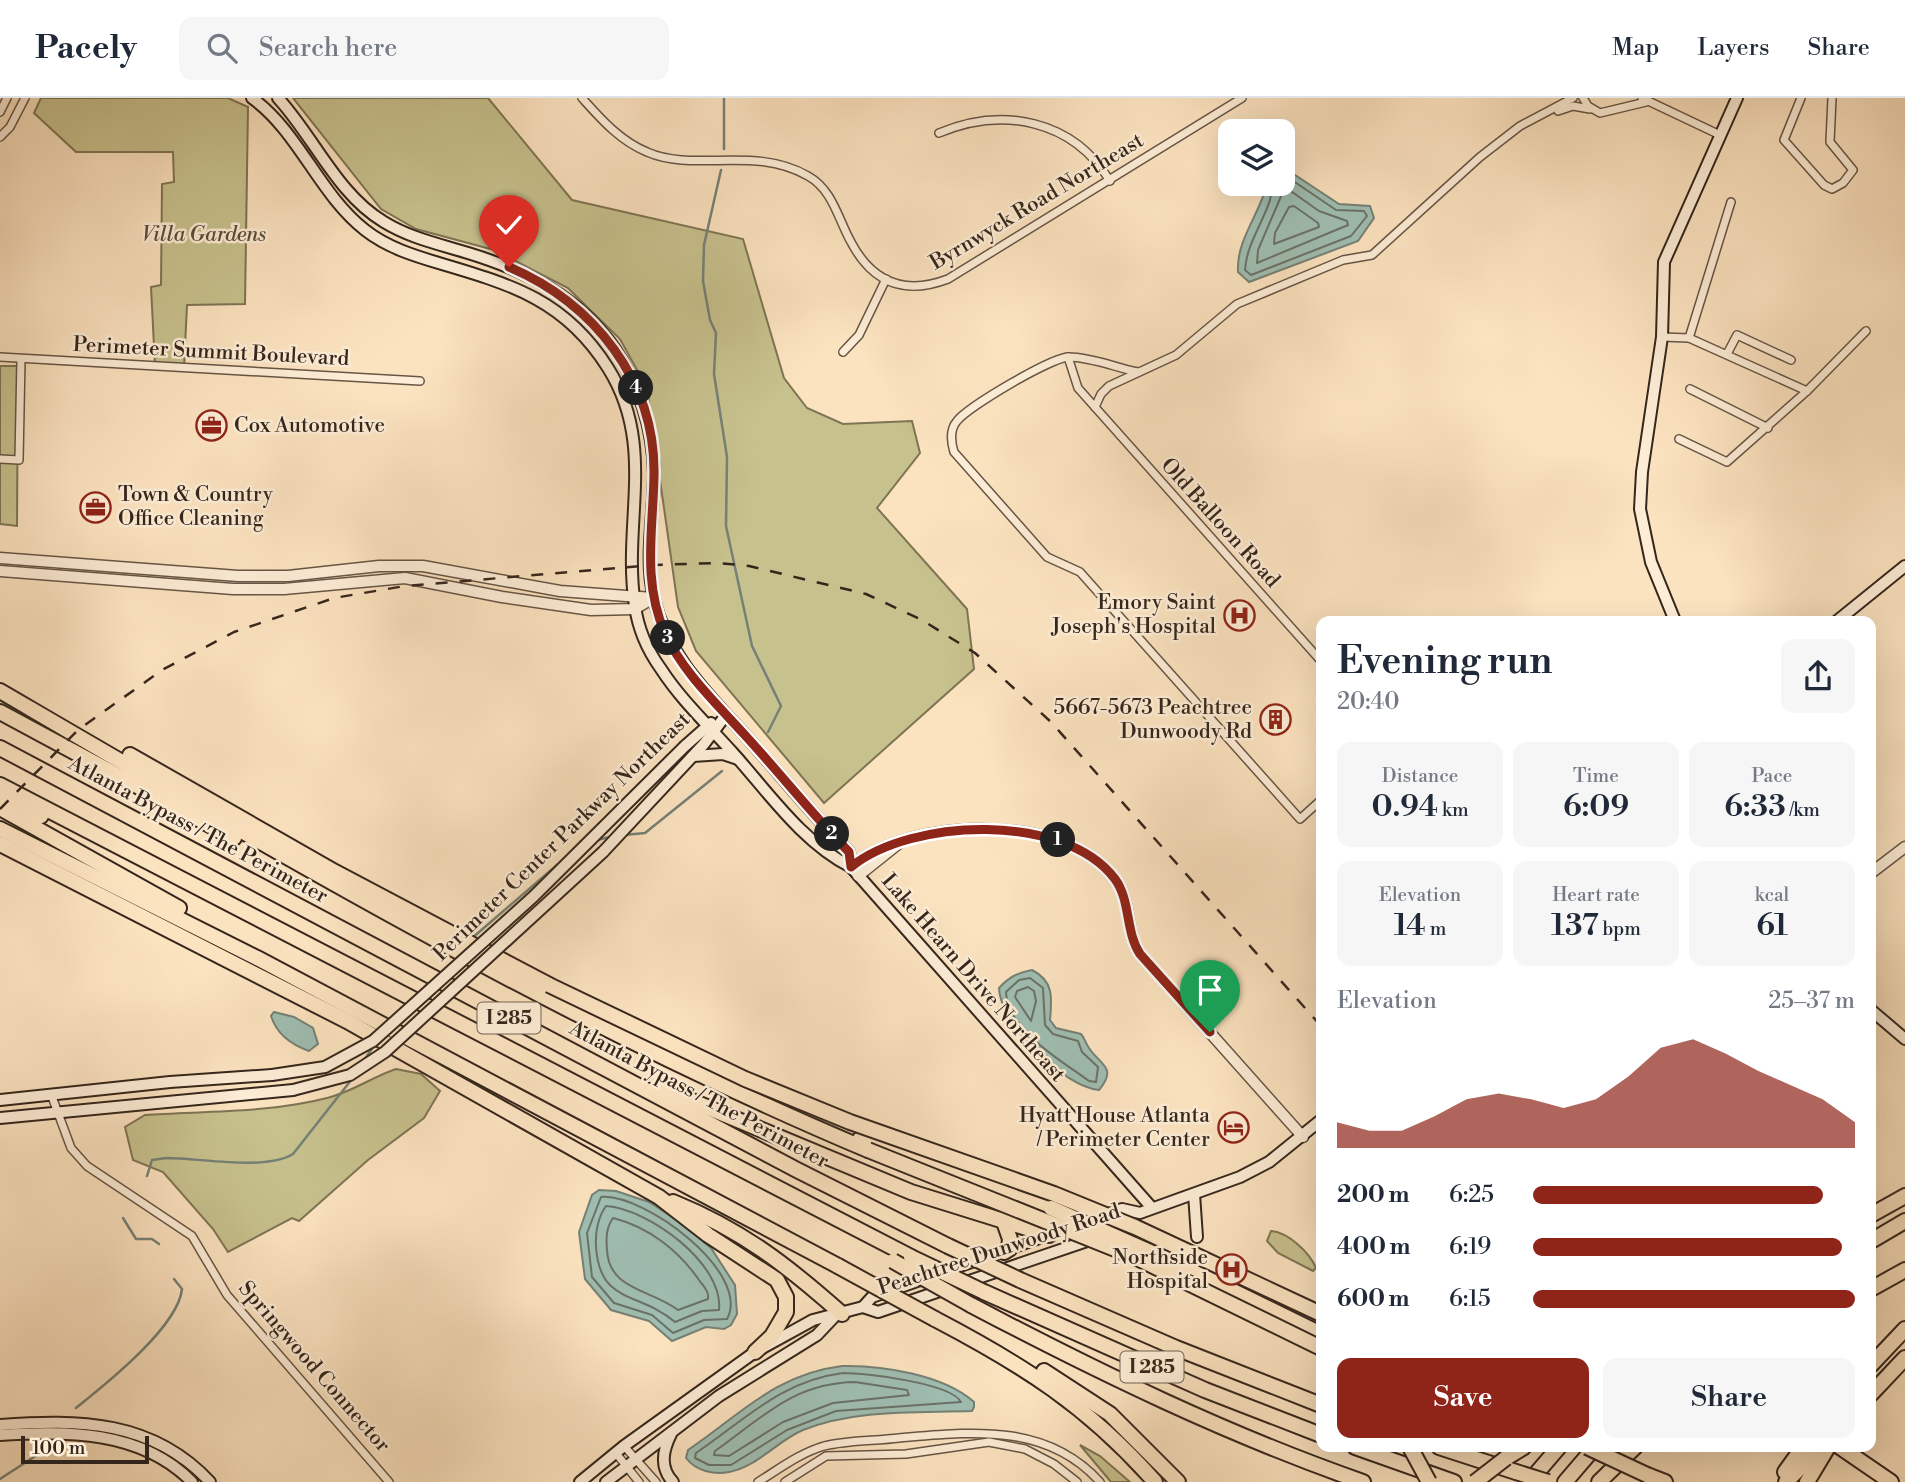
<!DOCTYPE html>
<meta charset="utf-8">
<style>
:root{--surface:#fff;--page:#f6f6f7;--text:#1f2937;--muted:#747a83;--line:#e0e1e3;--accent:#8f2418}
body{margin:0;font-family:"Libre Bodoni",serif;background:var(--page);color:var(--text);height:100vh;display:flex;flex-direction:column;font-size:26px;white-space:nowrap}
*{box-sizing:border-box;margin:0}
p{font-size:23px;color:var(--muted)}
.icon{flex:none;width:38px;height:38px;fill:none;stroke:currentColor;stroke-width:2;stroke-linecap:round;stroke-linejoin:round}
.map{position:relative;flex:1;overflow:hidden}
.details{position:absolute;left:1316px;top:518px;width:560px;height:836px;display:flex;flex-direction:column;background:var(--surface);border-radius:14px;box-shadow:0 7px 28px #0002}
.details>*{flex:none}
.fabs{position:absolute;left:1218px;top:21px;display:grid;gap:14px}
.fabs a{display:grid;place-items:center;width:77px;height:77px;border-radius:14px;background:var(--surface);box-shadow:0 7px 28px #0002;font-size:35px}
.scale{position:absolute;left:21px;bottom:18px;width:128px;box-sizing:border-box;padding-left:7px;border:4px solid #35261c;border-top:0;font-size:19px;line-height:24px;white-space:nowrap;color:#35261c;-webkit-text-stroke:5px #fdedd6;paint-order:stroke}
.pin{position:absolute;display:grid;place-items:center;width:60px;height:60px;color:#fff;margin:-72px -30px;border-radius:50% 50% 50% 0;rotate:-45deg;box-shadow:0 0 7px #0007}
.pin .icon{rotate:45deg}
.km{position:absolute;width:35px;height:35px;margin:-18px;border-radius:50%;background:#222;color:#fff;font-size:19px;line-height:35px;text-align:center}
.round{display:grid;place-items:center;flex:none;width:74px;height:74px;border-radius:14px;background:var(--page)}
.head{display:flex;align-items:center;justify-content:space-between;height:119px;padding:0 21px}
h1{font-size:38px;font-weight:600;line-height:52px}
.metrics{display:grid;grid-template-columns:repeat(3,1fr);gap:10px;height:119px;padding:7px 21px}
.metrics div{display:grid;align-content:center;border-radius:14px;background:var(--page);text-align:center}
.metrics b{font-size:30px;font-weight:600}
.metrics small{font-size:19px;font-weight:400}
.metrics p{font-size:19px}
.chart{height:196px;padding:14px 21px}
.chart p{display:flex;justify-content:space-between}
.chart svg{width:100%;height:126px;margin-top:7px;fill:var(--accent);opacity:.7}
.cta{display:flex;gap:14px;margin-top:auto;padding:14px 21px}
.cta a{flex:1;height:80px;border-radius:14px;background:var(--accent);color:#fff;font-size:28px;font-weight:600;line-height:80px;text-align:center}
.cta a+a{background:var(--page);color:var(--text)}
ul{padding:0 21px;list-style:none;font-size:23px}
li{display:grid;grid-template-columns:112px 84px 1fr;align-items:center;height:52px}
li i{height:18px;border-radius:9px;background:var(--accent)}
header{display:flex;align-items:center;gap:42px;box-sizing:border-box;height:98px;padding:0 35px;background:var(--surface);border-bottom:2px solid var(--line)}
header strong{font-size:33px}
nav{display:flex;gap:38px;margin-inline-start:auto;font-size:24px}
.search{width:490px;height:63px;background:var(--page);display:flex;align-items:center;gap:18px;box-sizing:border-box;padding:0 24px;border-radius:14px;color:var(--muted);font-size:26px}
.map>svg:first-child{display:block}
</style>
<header>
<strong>Pacely</strong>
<div class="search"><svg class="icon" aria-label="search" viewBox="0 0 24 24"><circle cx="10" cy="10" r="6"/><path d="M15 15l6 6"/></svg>Search here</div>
<nav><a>Map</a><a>Layers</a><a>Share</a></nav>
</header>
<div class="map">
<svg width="1905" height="1384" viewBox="0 0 1905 1384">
<rect width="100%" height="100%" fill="#fce3c0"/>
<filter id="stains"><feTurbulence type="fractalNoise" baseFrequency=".00286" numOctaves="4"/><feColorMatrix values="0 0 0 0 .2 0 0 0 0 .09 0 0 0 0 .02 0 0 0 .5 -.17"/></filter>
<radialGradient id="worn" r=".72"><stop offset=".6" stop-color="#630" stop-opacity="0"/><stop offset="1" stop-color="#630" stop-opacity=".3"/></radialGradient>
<g fill="#c7c18d" stroke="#7e7454" stroke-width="2">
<path d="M41 0H228L248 9 245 206 187 207 184 270 155 268 151 189 161 187 162 86 174 84 173 54H76L34 15Z"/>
<path d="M293 0H488L572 102 743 141 784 280 807 310 843 326 912 323 920 355 877 410 967 511 974 571 824 705 696 553 678 509 647 290 620 241 568 190 494 152 416 131 381 111Z"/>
<path d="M0 268H18L17 428 0 426Z"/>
<path d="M396 971 421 976 440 993 424 1020 368 1062 299 1123 292 1120 228 1154 213 1131 163 1074 133 1062 125 1029 145 1017C205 1013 269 1015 327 1000 352 994 372 979 396 971Z"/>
<path d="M1271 1133C1288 1134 1310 1155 1316 1170L1313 1173 1278 1155 1267 1143Z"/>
<path d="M1080 1347 1100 1358 1130 1384H1111Z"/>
</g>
<g fill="#9fbeb2" stroke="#758176" stroke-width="2">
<path d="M1283 69 1339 106 1370 108 1374 120 1358 143 1249 184 1238 174C1236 142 1260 116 1267 86H1283Z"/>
<path d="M1032 872C1054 883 1052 900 1050 922L1056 930 1081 936C1085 940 1085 945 1089 950 1100 967 1118 969 1099 992 1064 989 1000 926 999 890 1009 879 1017 875 1032 872Z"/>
<path d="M274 914 294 919 313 930 318 946 309 953C292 947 277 937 271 918Z"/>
<path d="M599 1092 616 1093 649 1104 683 1126 711 1150 735 1187 737 1216 731 1227 724 1231 706 1229 672 1243 649 1223 611 1212 585 1181 579 1134 592 1097Z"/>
<path d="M842 1268C882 1267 944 1277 974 1304V1309L972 1313C916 1315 856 1311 803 1332 777 1343 757 1369 729 1374 714 1377 696 1373 686 1360L688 1352C741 1316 776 1276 842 1268Z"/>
</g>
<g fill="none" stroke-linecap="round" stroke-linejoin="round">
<g stroke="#6a7267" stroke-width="2">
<path d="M1273 86C1271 116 1247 140 1245 172L1251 177 1351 138 1367 118 1364 113 1336 112 1283 76"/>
<path d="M1285 89 1319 113 1347 123 1348 127 1257 165 1258 152Z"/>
<path d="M1294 108 1318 125 1319 129 1274 146 1275 135 1289 109Z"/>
<path d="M1030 880 1043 890 1045 927 1053 936 1078 943 1082 954 1098 969 1096 984 1089 983C1062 963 1007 932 1006 894L1019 882Z"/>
<path d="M1028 889 1034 893 1036 903 1031 923 1015 899 1017 893Z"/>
<path d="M601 1099C644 1095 752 1175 727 1221L704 1222 673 1235 652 1217 614 1205 592 1179 587 1135Z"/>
<path d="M606 1108C649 1111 724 1166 719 1212L702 1213 675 1224C639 1193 600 1207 596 1149 595 1135 598 1119 606 1108Z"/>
<path d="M613 1120C649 1129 679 1153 699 1182 704 1189 709 1193 708 1201L678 1212C650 1191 609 1192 607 1152 606 1140 606 1130 613 1120Z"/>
<path d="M843 1275C865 1275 951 1285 961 1304L836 1313 787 1332 731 1367H709L695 1360 696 1355C746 1321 781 1283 843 1275Z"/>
<path d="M855 1284 907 1292 909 1297 833 1305 783 1324 729 1358 714 1357 715 1353C762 1320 793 1285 855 1284Z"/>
</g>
<g stroke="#758176" stroke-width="2.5">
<path d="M724 51V0"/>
<path d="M721 72 704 147 703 183 710 222 716 235 714 276 727 359 726 428 752 548 781 608 768 634"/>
<path d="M624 737 645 735 722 673"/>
<path d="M597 742 614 738"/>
<path d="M471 841 564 761"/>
<path d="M365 961 375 946"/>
<path d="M147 1078 152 1062 166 1060C201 1060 265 1073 293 1056L352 981"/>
<path d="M123 1120 136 1141H152L159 1146"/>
<path d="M76 1310C106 1286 178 1229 182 1191L174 1181"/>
<path d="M0 1381 37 1357"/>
</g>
<defs>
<g id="minor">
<path d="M582 0C601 21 620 43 647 54 695 75 754 47 808 78 833 92 838 121 851 144 873 186 906 197 948 181L1242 0"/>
<path d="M1583 0 1588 8 1600 15 1646 4"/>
<path d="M1642 0 1720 37"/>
<path d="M1801 0 1784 42 1824 87 1832 91 1843 85 1853 72 1830 44 1832 0"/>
<path d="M1558 13 1573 8 1590 11"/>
<path d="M0 14 7 0"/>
<path d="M939 35C1003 8 1073 22 1110 83"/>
<path d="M0 39 10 29 25 0"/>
<path d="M1662 239 1689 240 1807 293"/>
<path d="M1689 240 1731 104"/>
<path d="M843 254 859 237 886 181"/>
<path d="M1727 256 1737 237 1791 262"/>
<path d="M0 259 420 283"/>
<path d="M1068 259 1078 290 1321 563"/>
<path d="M1138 274C1117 270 1091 259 1069 259 1052 259 969 308 957 323 950 331 951 344 954 354L1047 459 1080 474 1300 721 1321 702"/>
<path d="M1690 291 1768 330"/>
<path d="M1095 309 1101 296 1109 288 1176 257 1237 206 1343 162 1372 157 1480 59 1520 28 1573 0"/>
<path d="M1679 341 1727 364 1807 293 1866 233"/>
<path d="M0 361 19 362 21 261"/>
<path d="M51 996 71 1050 87 1068 192 1138 227 1197 389 1384"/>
<path d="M624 1348 656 1384"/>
<path d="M615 1354 639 1384"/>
<path d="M758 1384C779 1371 800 1355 824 1348 848 1342 875 1343 899 1340 970 1334 1046 1324 1100 1384"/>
<path d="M785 1384 826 1358 906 1356 989 1344 1025 1351 1054 1366 1077 1384"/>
</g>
<g id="tertiary">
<path d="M0 460 238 478H288L379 468H423L560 493 653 500"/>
<path d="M0 473 233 491H284L405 480 502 499 591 512 635 511 653 500"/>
<path d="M851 769C911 719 1065 714 1115 781 1132 803 1125 833 1140 856L1303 1039"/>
<path d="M1871 775 1905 749"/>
<path d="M858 778 898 746"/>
</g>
<g id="secondary">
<path d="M252 0C299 34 319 96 365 132 388 150 415 158 442 166 513 187 566 203 608 270 657 348 622 424 635 508 638 530 648 553 661 571 681 602 709 628 733 655 768 694 803 745 851 769L1152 1110"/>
<path d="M278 0C314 39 337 96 384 124 410 140 439 146 468 155 527 173 579 199 615 251 639 287 653 331 654 375 654 418 644 459 654 501 667 556 707 595 744 636 779 675 812 716 849 754L851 769"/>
<path d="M1675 523 1651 464 1640 411 1642 374 1662 239 1664 164 1737 0"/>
<path d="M1837 523 1905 468"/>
<path d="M685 648 711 625"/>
<path d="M693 658 723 656 738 661"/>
<path d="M603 754 704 646 726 617"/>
<path d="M1871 912 1905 941"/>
<path d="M0 1002 170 984 272 977"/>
<path d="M0 1020 293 992"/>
<path d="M1194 1096 1197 1139"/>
<path d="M1103 1118 1122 1111 1140 1115 1240 1079 1269 1064 1321 1022"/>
<path d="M863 1209 878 1214 1134 1127"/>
<path d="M0 1327C78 1321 153 1322 210 1384"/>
<path d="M671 1336C663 1352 659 1369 673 1384"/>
<path d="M0 1337C67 1333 141 1332 192 1384"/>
<path d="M580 1384 624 1348 755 1254 813 1222 863 1209 872 1199 1051 1136"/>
<path d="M606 1384 719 1298 817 1237 834 1219"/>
</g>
<g id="motorway">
<path d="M0 593C283 758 566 925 868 1052"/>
<path d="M0 614 234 740"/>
<path d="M0 650 797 1072 948 1148"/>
<path d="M130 657 335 774 549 887"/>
<path d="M0 687 911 1159"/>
<path d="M0 700 41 718"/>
<path d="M0 710 179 810"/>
<path d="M0 731 257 860 838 1168"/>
<path d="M0 746 347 923 659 1099 708 1137 777 1182 786 1199V1214L772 1238 755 1254"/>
<path d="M661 990 911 1094 1049 1137"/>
<path d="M860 1041 1051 1110"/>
<path d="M673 1104C742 1132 788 1168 842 1216"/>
<path d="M1871 1117 1905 1098"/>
<path d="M1003 1121 1010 1141 1009 1151 1004 1154"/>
<path d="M1871 1143 1905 1123"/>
<path d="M1186 1170 1321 1236"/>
<path d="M1020 1182 1176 1250 1321 1307"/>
<path d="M1871 1191 1905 1172"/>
<path d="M984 1194 1205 1292 1321 1337"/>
<path d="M971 1207C1098 1274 1228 1337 1363 1384"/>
<path d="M935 1221C1023 1267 1088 1308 1155 1384"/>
<path d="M1871 1267 1905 1231"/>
<path d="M1044 1273 1110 1316 1178 1384"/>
<path d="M1871 1296 1905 1260"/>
<path d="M1355 1349 1454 1384"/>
<path d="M1439 1349 1516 1374"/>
<path d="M1840 1349 1891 1384"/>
<path d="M1506 1360 1524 1349"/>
<path d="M1785 1374 1803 1349"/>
<path d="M1647 1377 1665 1384"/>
<path d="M1529 1384 1559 1349"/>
<path d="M1565 1384 1595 1349"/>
<path d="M1599 1384 1635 1349"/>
<path d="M1786 1384 1821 1349"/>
<path d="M1807 1384 1828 1349"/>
</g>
</defs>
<use href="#minor" stroke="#675545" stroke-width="10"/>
<use href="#tertiary" stroke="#675545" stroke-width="13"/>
<use href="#secondary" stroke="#35261c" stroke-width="14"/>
<use href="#motorway" stroke="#35261c" stroke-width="18"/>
<use href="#minor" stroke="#fdedd6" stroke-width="7"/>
<use href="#tertiary" stroke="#fdedd6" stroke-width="10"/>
<use href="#secondary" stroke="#fdedd6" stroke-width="10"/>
<use href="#motorway" stroke="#fce3c0" stroke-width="14"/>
<path stroke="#35261c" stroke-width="2.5" stroke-dasharray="12 12" stroke-linecap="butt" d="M0 711 78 632 162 572 234 534 334 500 405 488 654 467 718 465 749 468 866 496 922 522 975 555 1051 624 1321 928"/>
<defs>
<g id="secondary-bridge">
<path d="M272 977 325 969 373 943 533 799 685 648"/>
<path d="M293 992 350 977 385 954 603 754"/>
</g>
<g id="motorway-bridge">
<path d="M549 887 745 981 850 1024 1054 1096 1135 1129 1321 1216"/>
<path d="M868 1052 1135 1159 1321 1250"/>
<path d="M1051 1110 1186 1170"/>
<path d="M948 1148 1020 1182"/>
<path d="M911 1159 984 1194"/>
<path d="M893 1163 971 1207"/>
<path d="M838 1168 935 1221"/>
<path d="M1410 1349 1429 1384"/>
<path d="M1587 1349 1647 1377"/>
<path d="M1516 1374 1548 1384"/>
<path d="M1475 1384 1506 1360"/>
</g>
</defs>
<use href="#secondary-bridge" stroke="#35261c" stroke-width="14" stroke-linecap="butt"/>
<use href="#motorway-bridge" stroke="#35261c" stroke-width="18" stroke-linecap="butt"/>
<use href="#secondary-bridge" stroke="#fdedd6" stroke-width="10"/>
<use href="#motorway-bridge" stroke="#fce3c0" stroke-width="14"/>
</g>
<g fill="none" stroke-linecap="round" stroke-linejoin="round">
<defs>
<path id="route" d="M509 169C593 205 656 282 654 378 653 432 642 483 665 535 682 573 715 604 743 635 779 674 812 716 849 754L851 769C911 720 1065 714 1115 781 1131 803 1125 833 1140 856L1210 934"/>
</defs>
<use href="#route" stroke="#fff" stroke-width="14"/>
<use href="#route" stroke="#8f2418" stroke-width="9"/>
</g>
<defs>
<symbol id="office-ring" viewBox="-11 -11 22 22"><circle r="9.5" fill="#fdedd6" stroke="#8f2418" stroke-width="1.5"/><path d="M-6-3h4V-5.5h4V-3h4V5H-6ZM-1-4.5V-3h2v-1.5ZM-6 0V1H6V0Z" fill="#8f2418"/></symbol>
<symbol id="hospital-ring" viewBox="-11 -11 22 22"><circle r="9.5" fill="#fdedd6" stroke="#8f2418" stroke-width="1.5"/><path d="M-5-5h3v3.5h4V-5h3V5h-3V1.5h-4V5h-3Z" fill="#8f2418"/></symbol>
<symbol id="building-ring" viewBox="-11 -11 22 22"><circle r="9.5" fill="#fdedd6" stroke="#8f2418" stroke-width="1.5"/><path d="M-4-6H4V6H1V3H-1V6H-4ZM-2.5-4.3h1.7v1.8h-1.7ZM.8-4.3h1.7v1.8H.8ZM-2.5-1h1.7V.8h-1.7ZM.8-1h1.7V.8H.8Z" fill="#8f2418"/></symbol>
<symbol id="hotel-ring" viewBox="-11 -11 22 22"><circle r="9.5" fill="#fdedd6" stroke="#8f2418" stroke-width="1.5"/><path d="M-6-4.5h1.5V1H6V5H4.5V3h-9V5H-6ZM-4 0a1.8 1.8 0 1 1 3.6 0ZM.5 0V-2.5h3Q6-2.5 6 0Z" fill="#8f2418"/></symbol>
</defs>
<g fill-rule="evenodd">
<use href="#office-ring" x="194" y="310" width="35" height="35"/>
<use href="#office-ring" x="78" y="392" width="35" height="35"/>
<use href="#hospital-ring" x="1222" y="500" width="35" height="35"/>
<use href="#building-ring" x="1258" y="604" width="35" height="35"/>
<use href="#hotel-ring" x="1216" y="1012" width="35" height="35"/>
<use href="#hospital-ring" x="1214" y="1154" width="35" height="35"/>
</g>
<g text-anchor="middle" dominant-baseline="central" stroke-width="5" stroke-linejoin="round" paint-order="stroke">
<g fill="#fdedd6" stroke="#716254" stroke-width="2">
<rect x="477.5" y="904.5" width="63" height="31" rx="5"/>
<rect x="1120.5" y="1253.5" width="63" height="31" rx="5"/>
</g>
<g font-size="19" font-weight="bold" fill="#35261c">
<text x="509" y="920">I 285</text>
<text x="1152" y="1269">I 285</text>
</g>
<g font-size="21" fill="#35261c" stroke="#fdedd6">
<text transform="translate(1037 104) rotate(-31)">Byrnwyck Road Northeast</text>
<text transform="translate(211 254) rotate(3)">Perimeter Summit Boulevard</text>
<text transform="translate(1220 425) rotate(48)">Old Balloon Road</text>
<text transform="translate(198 732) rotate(28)">Atlanta Bypass / The Perimeter</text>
<text transform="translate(562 739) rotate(-44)">Perimeter Center Parkway Northeast</text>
<text transform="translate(973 880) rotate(49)">Lake Hearn Drive Northeast</text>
<text transform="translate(699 997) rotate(28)">Atlanta Bypass / The Perimeter</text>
<text transform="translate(999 1152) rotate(-18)">Peachtree Dunwoody Road</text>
<text transform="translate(314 1269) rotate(49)">Springwood Connector</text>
</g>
<g font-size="21" font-style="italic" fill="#5a4d38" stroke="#fdedd6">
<text x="204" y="137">Villa Gardens</text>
</g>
<g font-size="21" fill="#35261c" stroke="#fdedd6" text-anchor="end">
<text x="234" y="328" text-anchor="start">Cox Automotive</text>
<text x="118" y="397" text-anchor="start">Town &amp; Country<tspan x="118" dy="24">Office Cleaning</tspan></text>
<text x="1216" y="505">Emory Saint<tspan x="1216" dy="24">Joseph's Hospital</tspan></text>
<text x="1252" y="610">5667-5673 Peachtree<tspan x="1252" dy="24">Dunwoody Rd</tspan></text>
<text x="1210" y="1018">Hyatt House Atlanta<tspan x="1210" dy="24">/ Perimeter Center</tspan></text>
<text x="1208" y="1160">Northside<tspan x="1208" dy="24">Hospital</tspan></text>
</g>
</g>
<rect width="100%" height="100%" filter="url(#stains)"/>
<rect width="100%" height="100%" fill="url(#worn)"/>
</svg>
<div class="fabs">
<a><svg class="icon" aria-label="layers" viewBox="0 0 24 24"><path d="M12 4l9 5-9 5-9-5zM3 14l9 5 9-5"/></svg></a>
</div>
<div class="scale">100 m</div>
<div class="pin" style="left:1210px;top:934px;background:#1e9e55"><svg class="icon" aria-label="arrive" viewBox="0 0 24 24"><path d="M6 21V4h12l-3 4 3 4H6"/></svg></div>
<div class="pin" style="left:509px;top:169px;background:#d93025"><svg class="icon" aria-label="check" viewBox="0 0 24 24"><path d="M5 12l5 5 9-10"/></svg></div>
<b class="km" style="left:1058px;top:742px">1</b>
<b class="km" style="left:832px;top:736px">2</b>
<b class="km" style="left:668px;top:540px">3</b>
<b class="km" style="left:636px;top:290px">4</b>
<section class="details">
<div class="head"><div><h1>Evening run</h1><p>20:40</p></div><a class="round"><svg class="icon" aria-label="share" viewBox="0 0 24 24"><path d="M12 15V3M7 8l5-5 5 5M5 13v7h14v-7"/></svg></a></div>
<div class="metrics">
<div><p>Distance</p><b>0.94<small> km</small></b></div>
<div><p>Time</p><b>6:09</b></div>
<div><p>Pace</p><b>6:33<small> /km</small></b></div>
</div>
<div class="metrics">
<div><p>Elevation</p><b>14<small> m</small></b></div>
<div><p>Heart rate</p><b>137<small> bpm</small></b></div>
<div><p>kcal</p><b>61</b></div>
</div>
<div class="chart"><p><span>Elevation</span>25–37 m</p>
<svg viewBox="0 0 160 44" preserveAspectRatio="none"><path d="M0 44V35L10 38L20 38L30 33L40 27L50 25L60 27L70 30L80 27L90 19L100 9L110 6L120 11L130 17L140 22L150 27L160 35V44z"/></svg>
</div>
<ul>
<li><b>200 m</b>6:25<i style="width:90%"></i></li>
<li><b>400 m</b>6:19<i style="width:96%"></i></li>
<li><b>600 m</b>6:15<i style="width:100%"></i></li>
</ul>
<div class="cta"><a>Save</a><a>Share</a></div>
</section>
</div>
